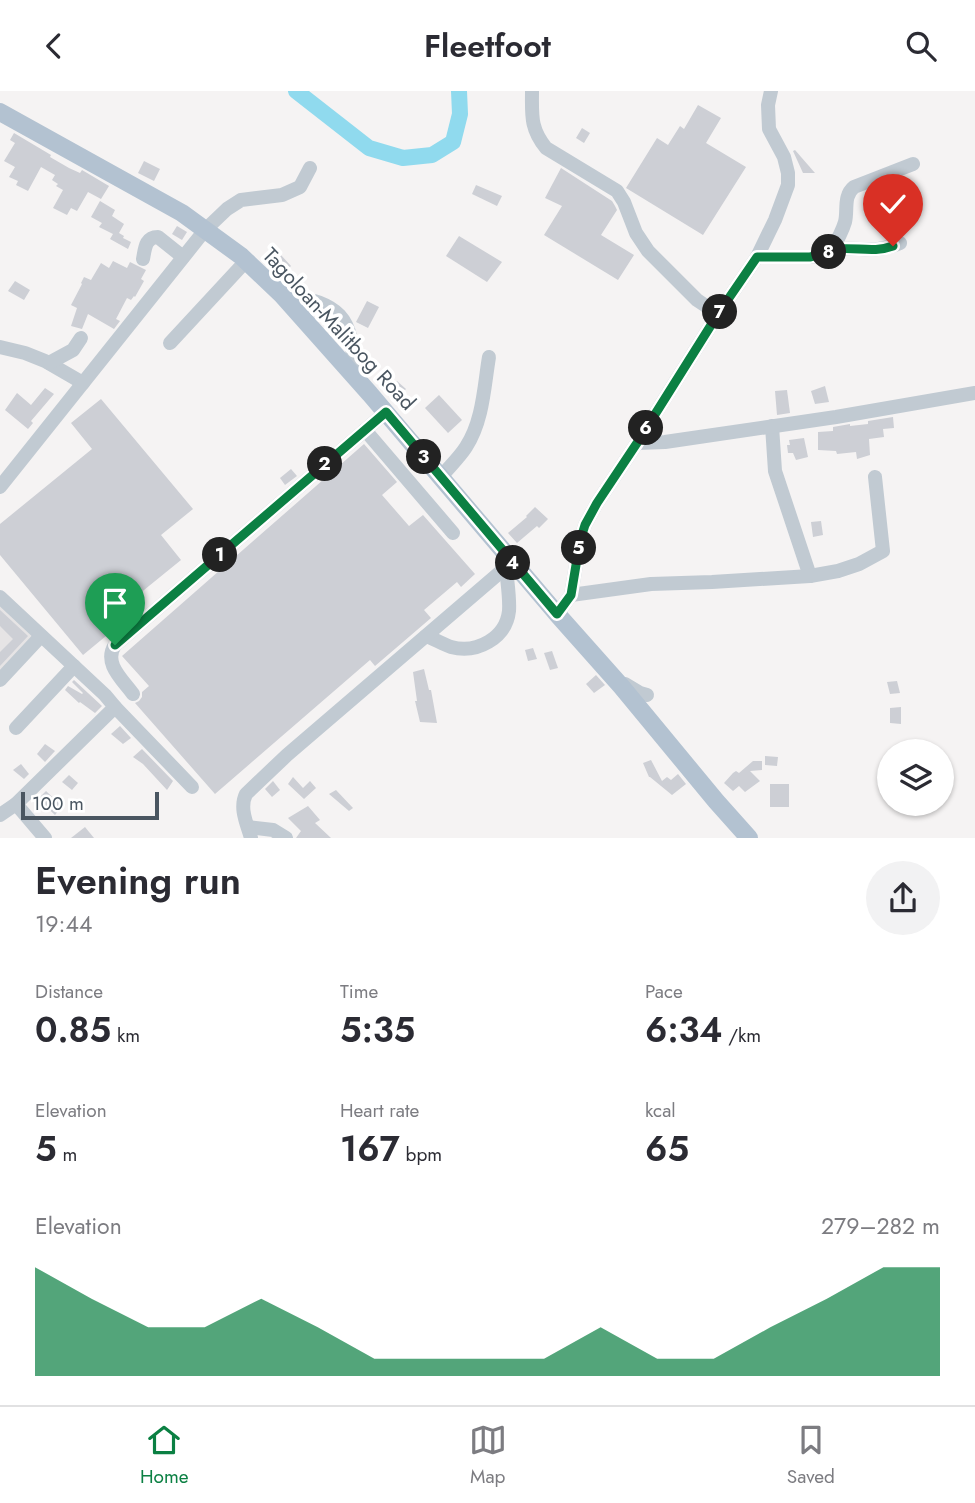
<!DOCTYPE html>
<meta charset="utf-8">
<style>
:root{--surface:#fff;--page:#f2f2f3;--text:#2b2b33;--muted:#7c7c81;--line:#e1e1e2;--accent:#0b8043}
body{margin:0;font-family:Jost,sans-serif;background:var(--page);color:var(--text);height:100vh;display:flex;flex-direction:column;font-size:26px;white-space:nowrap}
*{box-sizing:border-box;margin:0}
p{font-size:23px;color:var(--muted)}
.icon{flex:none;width:38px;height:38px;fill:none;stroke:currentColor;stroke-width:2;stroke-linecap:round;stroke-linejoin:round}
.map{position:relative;height:747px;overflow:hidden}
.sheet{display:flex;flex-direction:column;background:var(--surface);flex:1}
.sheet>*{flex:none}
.tools{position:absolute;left:877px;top:648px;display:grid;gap:14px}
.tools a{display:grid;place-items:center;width:77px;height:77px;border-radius:50%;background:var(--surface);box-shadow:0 2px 5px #0004;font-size:35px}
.scale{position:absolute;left:21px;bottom:18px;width:138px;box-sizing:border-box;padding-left:7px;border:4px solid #4a5661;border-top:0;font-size:19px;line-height:24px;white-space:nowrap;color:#4a5661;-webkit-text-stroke:5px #fff;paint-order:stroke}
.pin{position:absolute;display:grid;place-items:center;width:60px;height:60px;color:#fff;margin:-72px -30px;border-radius:50% 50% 50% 0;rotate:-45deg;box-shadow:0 0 7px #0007}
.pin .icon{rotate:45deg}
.km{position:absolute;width:35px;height:35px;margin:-18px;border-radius:50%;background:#222;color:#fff;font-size:19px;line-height:35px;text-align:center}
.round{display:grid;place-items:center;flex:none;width:74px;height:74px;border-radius:37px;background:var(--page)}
.headline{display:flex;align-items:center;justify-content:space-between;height:119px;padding:0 35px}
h1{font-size:38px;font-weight:600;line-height:52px}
.figures{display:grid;grid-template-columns:repeat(3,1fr);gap:10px;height:119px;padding:7px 35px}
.figures div{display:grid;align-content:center}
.figures b{font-size:35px;font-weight:600}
.figures small{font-size:19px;font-weight:400}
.figures p{font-size:19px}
.chart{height:196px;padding:14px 35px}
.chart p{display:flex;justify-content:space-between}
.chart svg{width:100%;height:126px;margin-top:7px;fill:var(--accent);opacity:.7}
header{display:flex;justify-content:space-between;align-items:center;height:91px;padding:0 35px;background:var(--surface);font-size:32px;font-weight:600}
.tab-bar{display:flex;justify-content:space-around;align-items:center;height:98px;border-top:2px solid var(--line);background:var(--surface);font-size:19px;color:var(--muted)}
.tab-bar a{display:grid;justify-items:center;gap:4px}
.tab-bar .on{color:var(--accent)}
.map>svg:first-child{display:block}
</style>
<header><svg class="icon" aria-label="back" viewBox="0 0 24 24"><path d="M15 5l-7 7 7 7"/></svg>Fleetfoot<svg class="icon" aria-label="search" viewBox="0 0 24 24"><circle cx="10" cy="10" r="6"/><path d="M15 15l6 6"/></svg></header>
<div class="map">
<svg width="975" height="747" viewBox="0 0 975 747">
<rect width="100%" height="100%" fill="#f5f3f3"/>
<path fill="#e6e4e5" d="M0 512 37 546 0 583Z"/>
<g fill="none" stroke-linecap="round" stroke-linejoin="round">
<path stroke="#90daee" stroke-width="16" d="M296 0 369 57 403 67 432 64 453 51 460 23 459 0"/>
</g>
<g fill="#cdcfd5">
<path d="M698 14 721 27 706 52 746 76 703 144 626 97 657 47 668 54 680 35 684 38Z"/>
<path d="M582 37 590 42 584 52 576 47Z"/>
<path d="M14 42 51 64 50 66 69 77 80 82 82 79 109 95 101 108 88 101 77 120 71 117 67 124 53 117 63 99 56 95 58 93 52 89 55 84 41 76 28 100 16 94 18 90 9 86 15 76 4 70 15 52 10 49Z"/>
<path d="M795 59 815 82H803L793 60Z"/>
<path d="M144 70 160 78 154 90 138 82Z"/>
<path d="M561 77 612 110 615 115 617 119 601 144 634 164 618 189 544 144 562 115 545 107Z"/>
<path d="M476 94 502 105 497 115 472 103Z"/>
<path d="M100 110 115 119 112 125 124 133 119 142 124 145 123 147 131 151 128 158 110 148 113 143 99 136 102 132 91 126Z"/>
<path d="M177 135 187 141 182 149 172 143Z"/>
<path d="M459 145 502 171 487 191 446 165Z"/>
<path d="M280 163 291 175 279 186 268 174Z"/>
<path d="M113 170 127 177 130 171 146 179 141 188 144 190 135 206 134 205 131 209 127 207 116 228 120 230 114 238 88 223 82 238 71 235 77 217 71 214 82 193 81 192 84 186 91 189 101 172 109 177Z"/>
<path d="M15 190 30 199 24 209 8 200Z"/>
<path d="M367 210 379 216 368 237 356 231Z"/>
<path d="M397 290 406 298 399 306 390 297Z"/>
<path d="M825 295 829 311 815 313 811 300Z"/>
<path d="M45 297 54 303 31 330 33 332 28 338 5 319 17 302 31 314Z"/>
<path d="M787 299 790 322 777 324 775 300Z"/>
<path d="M439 304 462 329 448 342 425 317Z"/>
<path d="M101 308 193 418 161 444 181 469 128 512 135 521 83 564 0 464V433L92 358 71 332Z"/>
<path d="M893 326 894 337 883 338 884 346 869 348 870 364 857 368 856 361 837 363 836 360 818 359V341L833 340V336L850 333V335L868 333V330Z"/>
<path d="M804 347 808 366 796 369 793 362H788L787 354H790L789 349Z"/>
<path d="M364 353 397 391 382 404 409 435 423 424 475 483 461 496 457 491 424 519 431 527 375 575 370 569 215 703 135 612 139 610 142 606V601L149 595 122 565Z"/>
<path d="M291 378 297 385 285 394 280 387Z"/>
<path d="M535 416 548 428 539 437 537 435 517 452 508 442 527 426 526 425Z"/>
<path d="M821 430 823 444 813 446 811 431Z"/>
<path d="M0 519 28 545 0 575V561L13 548 0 535Z"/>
<path d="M533 557 537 568 528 570 525 559Z"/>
<path d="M552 560 558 577 550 579 544 562Z"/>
<path d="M424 578 429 599H431L437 632 420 631 415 610H417L413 581Z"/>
<path d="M596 584 605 594 594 602 586 593Z"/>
<path d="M74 589 102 615 95 622 80 611 79 612 65 599 68 595 82 603 83 602 72 591Z"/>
<path d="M897 590 900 602 890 603 887 591Z"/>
<path d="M901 616V633L890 632V617Z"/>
<path d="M120 635 131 647 123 653 111 643Z"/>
<path d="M45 653 55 660 45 671 37 663Z"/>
<path d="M142 658 173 690 167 699 143 673 133 666Z"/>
<path d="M765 665 778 666 777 675 765 674Z"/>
<path d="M651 669 662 690 667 686 671 689 678 683 686 693 672 704 650 686H649L643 672Z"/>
<path d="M753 670H762V679L750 680 760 690 745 701 739 695 733 700 724 692 733 682 736 680 739 682Z"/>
<path d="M21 673 29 683 24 688 13 679Z"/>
<path d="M69 684 78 692 72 699 62 691Z"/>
<path d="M293 686 303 697 310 690 316 697 304 708 288 693Z"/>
<path d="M273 690 280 699 272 706 265 698Z"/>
<rect x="770" y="693" width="19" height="23"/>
<path d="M336 699 353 717 349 720 329 703Z"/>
<path d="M46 700 62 715 55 724 38 708Z"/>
<path d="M308 715 320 729 315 732 331 747H296L301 740 288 727Z"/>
<path d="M85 736 94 747H71Z"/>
</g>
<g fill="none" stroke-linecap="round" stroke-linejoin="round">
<g stroke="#c1cad2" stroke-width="14">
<path d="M532 0C532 24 530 37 546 57L617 100 624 111 636 142 648 160 697 209 718 223"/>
<path d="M832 159C837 150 842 141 845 131 848 119 843 105 854 96L913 73"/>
<path d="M757 166H811C820 164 829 159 838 158 863 156 874 163 900 152"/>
<path d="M143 168C145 158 145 146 158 146L183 166"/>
<path d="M282 204C337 209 357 227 352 283"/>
<path d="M170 252 246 170"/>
<path d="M0 256 25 262 45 270 83 292"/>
<path d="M49 272 73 259 81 247"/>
<path d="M772 335 775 380 810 485"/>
<path d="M365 339 453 442"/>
<path d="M637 352 665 351 836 326 975 302"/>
<path d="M441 386C449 376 459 367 466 356 483 330 484 296 489 266"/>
<path d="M0 396 205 139 227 118 241 109 282 104 300 96 310 77"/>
<path d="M571 504 651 493 712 491 810 485 838 480 859 473 883 460 875 386"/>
<path d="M0 506 105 604 115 616 16 713 0 724"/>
<path d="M557 523 571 504 580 450 585 434 597 412 635 355 718 223 757 166 775 129 788 94V82L784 66 769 38 768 14 771 0"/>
<path d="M426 545C434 548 443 553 451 556 477 563 506 547 509 520 510 506 507 490 506 476"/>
<path d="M0 589 41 545"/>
<path d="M621 595 625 593 640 602 647 604"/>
<path d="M133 603C122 588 103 572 115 554L386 321"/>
<path d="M115 616 192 696"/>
<path d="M16 637 74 575"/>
<path d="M16 713 45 747"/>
<path d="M248 736 273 739 286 747"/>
<path d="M251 747C247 733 239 717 246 703L287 664 512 471"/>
</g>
<path stroke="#b3c2d1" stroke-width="18" d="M0 21 182 122 241 165 282 204 370 303 557 523 621 595 716 710 749 747"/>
</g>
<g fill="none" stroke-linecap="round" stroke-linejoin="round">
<defs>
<path id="route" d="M115 554 386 321 557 523 571 504 580 450 585 434 597 412 637 352 718 223 757 166H810C820 164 828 159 837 158 857 156 874 162 893 155"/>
</defs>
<use href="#route" stroke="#fff" stroke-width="14"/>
<use href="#route" stroke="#0b8043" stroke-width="9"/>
</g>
<g text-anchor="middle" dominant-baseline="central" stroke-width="7" stroke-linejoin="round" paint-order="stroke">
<g font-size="21" fill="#4a5661" stroke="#fff">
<text transform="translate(339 238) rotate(47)">Tagoloan-Malitbog Road</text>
</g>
</g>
</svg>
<div class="tools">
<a><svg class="icon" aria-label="layers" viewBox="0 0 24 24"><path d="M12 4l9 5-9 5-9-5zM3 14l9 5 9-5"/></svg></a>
</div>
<div class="scale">100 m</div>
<div class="pin" style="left:115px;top:554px;background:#1e9e55"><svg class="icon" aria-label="arrive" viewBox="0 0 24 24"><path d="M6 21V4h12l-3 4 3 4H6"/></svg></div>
<div class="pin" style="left:893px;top:155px;background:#d93025"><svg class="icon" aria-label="check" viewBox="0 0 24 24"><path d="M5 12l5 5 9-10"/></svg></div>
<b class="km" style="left:220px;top:464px">1</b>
<b class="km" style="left:325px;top:373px">2</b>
<b class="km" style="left:424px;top:366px">3</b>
<b class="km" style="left:513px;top:472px">4</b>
<b class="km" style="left:579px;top:457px">5</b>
<b class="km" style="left:646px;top:337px">6</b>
<b class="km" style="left:720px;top:221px">7</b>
<b class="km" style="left:829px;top:161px">8</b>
</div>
<section class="sheet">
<div class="headline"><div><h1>Evening run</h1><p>19:44</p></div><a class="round"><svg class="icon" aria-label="share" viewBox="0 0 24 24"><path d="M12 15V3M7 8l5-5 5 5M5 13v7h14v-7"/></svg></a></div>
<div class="figures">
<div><p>Distance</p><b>0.85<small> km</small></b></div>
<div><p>Time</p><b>5:35</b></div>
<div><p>Pace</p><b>6:34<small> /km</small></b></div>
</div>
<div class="figures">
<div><p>Elevation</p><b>5<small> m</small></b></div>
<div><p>Heart rate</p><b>167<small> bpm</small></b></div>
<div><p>kcal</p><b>65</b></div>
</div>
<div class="chart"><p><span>Elevation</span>279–282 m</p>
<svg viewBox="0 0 160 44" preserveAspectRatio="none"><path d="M0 44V6L10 17L20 27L30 27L40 17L50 27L60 38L70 38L80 38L90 38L100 27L110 38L120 38L130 27L140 17L150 6L160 6V44z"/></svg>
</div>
</section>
<nav class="tab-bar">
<a class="on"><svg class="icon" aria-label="home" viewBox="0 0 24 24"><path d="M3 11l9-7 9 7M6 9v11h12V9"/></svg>Home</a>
<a><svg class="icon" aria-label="map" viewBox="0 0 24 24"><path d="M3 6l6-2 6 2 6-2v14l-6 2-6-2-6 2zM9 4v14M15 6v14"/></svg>Map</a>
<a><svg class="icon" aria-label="saved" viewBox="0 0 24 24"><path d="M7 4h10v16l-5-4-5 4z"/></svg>Saved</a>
</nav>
